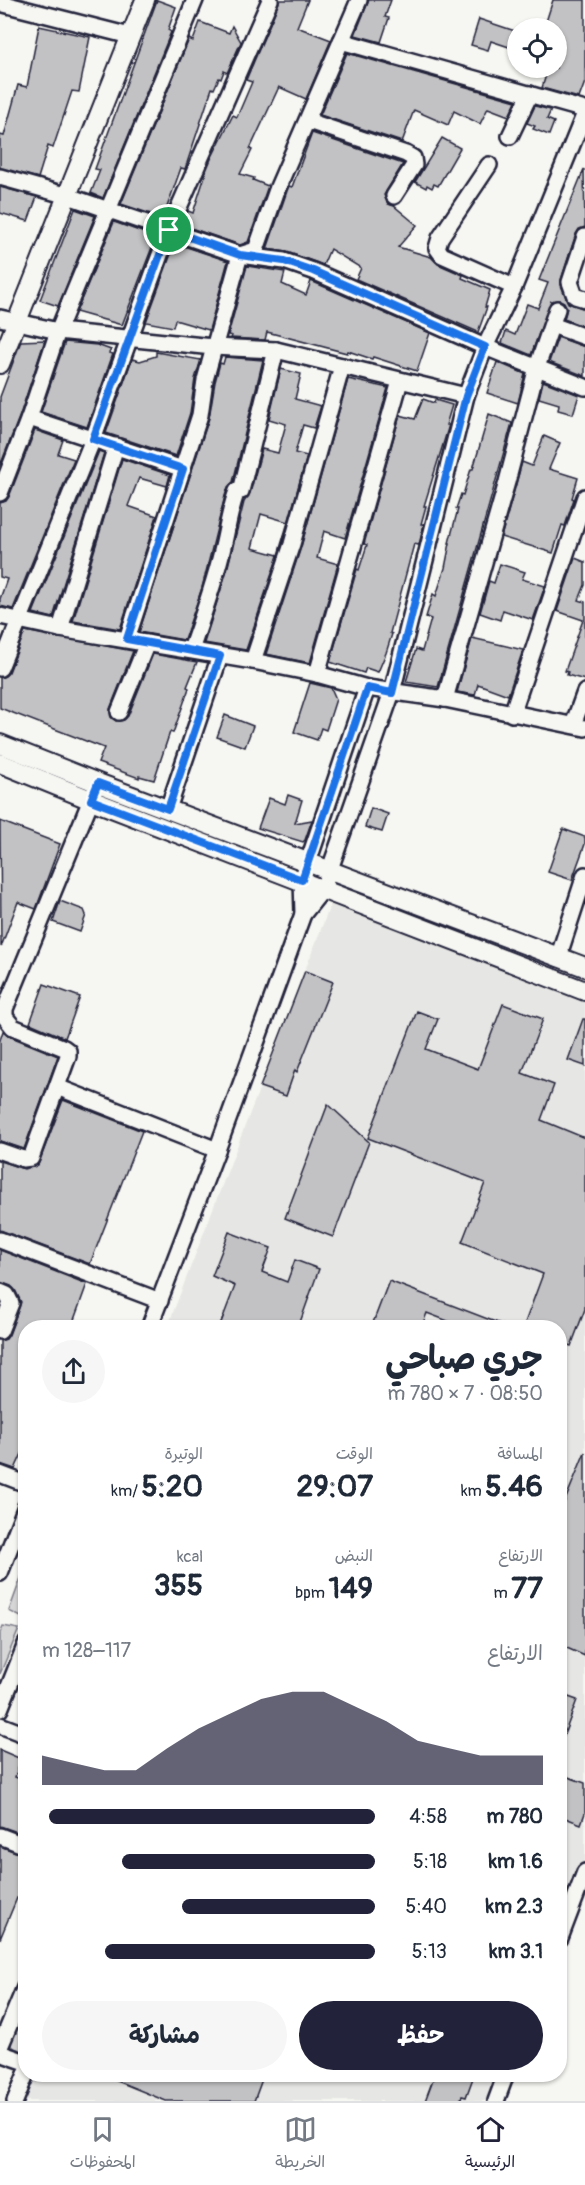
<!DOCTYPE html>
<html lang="ar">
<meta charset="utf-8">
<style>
:root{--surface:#fff;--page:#f6f6f7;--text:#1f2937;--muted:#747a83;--line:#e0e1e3;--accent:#22223b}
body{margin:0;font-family:Pangolin,"Playpen Sans Arabic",sans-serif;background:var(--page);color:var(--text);direction:rtl;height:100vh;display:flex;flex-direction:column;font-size:22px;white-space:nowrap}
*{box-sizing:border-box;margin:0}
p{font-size:20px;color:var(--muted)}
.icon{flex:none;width:33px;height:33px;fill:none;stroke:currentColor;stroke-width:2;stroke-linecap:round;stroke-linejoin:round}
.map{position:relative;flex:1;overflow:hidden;direction:ltr}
.sheet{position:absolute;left:18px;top:1320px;width:549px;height:762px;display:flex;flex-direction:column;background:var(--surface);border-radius:24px;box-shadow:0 2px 4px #0004;direction:rtl}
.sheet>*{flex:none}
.buttons{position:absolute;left:507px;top:18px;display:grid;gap:12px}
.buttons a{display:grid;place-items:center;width:60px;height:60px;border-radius:50%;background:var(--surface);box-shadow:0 2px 4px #0004;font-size:30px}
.pin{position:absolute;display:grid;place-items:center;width:51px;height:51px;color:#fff;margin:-26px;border:3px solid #fff;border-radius:50%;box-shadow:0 2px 6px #0007}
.round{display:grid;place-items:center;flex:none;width:63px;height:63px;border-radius:32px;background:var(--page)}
.head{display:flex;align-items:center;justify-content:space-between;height:102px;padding:0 24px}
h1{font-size:33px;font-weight:700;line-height:45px}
.figures{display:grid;grid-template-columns:repeat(3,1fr);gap:9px;height:102px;padding:6px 24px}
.figures div{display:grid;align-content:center}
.figures b{font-size:30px;font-weight:700}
.figures small{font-size:16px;font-weight:400}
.figures p{font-size:16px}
.chart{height:168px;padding:12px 24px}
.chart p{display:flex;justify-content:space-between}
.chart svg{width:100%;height:108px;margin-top:6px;fill:var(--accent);opacity:.7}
.cta{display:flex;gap:12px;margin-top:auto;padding:12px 24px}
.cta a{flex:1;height:69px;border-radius:36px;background:var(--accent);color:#fff;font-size:24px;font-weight:700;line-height:69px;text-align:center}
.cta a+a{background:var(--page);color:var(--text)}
ul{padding:0 24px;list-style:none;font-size:20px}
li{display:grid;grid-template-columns:96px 72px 1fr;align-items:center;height:45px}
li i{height:15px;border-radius:8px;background:var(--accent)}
.dock{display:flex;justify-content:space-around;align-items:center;height:84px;border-top:2px solid var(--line);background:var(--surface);font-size:16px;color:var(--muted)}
.dock a{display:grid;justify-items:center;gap:3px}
.dock .on{color:var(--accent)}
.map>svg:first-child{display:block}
</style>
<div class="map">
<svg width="585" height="2101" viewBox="0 0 585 2101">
<rect width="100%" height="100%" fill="#f6f6f2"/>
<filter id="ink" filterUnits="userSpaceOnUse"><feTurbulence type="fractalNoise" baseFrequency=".0167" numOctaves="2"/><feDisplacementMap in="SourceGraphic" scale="12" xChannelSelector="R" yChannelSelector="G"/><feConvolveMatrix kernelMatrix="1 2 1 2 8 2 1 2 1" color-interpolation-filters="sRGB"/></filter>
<g filter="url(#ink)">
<g fill="#e6e6e4">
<path d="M338 885 585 985V1865L560 1930V1328H167Z"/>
<path d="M34 2075H503L492 2101H24Z"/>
</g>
<g fill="#d7d7d7" stroke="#7c7c89" stroke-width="1.5">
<path d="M25 1567 26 1613 23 1618 9 1611Z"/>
<path d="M3 1626 19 1629 0 1674V1633Z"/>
<path d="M25 2004 26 2051 24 2056 10 2044Z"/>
</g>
<g fill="#c2c2c4" stroke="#22223b" stroke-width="1.5" fill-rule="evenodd">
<path d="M157 0 176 7 168 30 171 32 103 198 91 193 100 170 95 169Z"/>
<path d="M280 0H308L297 27 331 40 306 99 279 87 250 149 252 150 240 174 254 178 253 180 268 186 248 242 240 245 182 225 188 211 193 213 205 176H204L211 159 233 115 237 117 252 82 246 80Z"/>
<path d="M369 0H391L385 17 389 18 381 42 355 35Z"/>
<path d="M553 0H585V82L579 98 542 88 548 68H556V28H544Z"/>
<path d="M479 19 515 31 509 47 491 41 488 50 471 45Z"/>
<path d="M200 22 229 33 232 26 241 42 227 73 224 71 221 79 219 78 214 89 212 88 185 169 181 168 163 218 121 204 189 39 193 41Z"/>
<path d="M39 26 90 37 79 92 72 91 53 148 48 146 38 178 0 168V135L4 136 18 85 27 87Z"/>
<path d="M347 53 516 101 509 116 488 108 480 124 454 111 448 125 414 110 402 142 320 115Z"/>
<path d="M535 106 551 110 547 119 554 122 549 135 533 129 535 126 527 123Z"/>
<path d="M312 133 403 164 384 195 388 204 394 206 417 225 398 247 431 257 438 264 463 275 462 278 490 290 485 307H487L478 332 356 279 361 268 330 249 323 265 287 252 267 249 287 191 289 186 292 187Z"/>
<path d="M442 138 460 148 438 186 434 184 432 188 427 185 426 188 415 182Z"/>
<path d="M584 169 585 227 579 229 576 234 561 280V285L568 303 585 309V327L564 319 567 308 564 302 560 300 551 301 531 355 502 343 506 331 515 335 527 304 538 308 548 283 539 280Z"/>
<path d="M0 187 37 197 28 221 0 213Z"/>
<path d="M75 209 95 216 58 306 40 300Z"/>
<path d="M114 222 156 237 122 325 76 312Z"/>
<path d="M175 243 228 261 209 330 175 320 173 327 146 322Z"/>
<path d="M247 266 285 272 282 284 306 295 311 281 430 333 417 371 373 357 372 359 348 351 347 353 267 332 265 340 231 338 232 336 228 335Z"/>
<path d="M558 337 585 347V376L549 362Z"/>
<path d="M45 340 20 415 0 466V397L21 341Z"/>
<path d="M65 342 97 345 111 350 109 353 113 354 87 427 41 412Z"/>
<path d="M156 352 201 360 195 379 190 413 176 456 106 433 132 359 140 361 156 356Z"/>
<path d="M225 357 263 360 233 482 228 487 225 496 202 588 184 640 139 632 209 418 215 382 220 363 223 364Z"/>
<path d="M497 362 525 374 518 403 487 393Z"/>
<path d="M281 369 301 374 295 399 321 406 314 428 303 425 295 453 307 456 283 541 246 650 204 643 227 570 244 502 250 493 262 449 278 453 286 424 269 419ZM261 514 288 522 278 555 252 548Z"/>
<path d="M348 379 388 388 345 538 324 531 317 558 338 564 310 663 266 654 301 547Z"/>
<path d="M543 381 579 395 573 414 558 410 559 404 539 398Z"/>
<path d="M423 399 434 403 435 400 452 405 446 425H449L424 506H426L421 524H424L419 545 414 544 390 633 392 634 386 653 378 672 366 668 364 673 330 662 357 569 359 570 367 545 364 544 400 415 415 419Z"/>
<path d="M489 414 512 423 438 687 406 682 416 649 422 651 431 619 426 617 433 594 436 596 445 568 450 543H449L458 509H456L461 494 463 495 471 469H473Z"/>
<path d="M35 430 63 440 58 454 74 459 13 609 0 606V599L7 579 0 577V503L6 501 9 497Z"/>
<path d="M544 436 560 443 549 469 578 478 572 498 574 499 565 526 562 525 553 553 501 537 522 462 532 466Z"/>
<path d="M99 451 104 453 53 618 33 613Z"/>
<path d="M122 459 170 475 167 486 139 478 128 506 157 516 120 629 73 621Z"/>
<path d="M575 558 585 562V585L579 600 585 602V680L567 675 568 672 565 671 583 620 557 611Z"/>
<path d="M500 564 525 572 522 579 545 586 533 620 503 610 500 620 480 613 489 581 494 583Z"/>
<path d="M25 631 133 651 110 709 111 717 116 721 124 720 128 716 153 654 197 662 187 687 189 688 178 719 173 733 170 732 154 780 139 776V778L98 763 104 748 0 708V678L5 676 9 672Z"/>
<path d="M472 638 523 650 508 695 478 684 475 695 457 692Z"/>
<path d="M310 683 331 688 336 699 326 730 321 728 317 740 294 732Z"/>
<path d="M225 715 253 726 245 747 217 737Z"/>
<path d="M288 795 302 800 295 823 312 820 305 840 303 842 258 828 269 798 285 804Z"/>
<path d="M371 808 388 814 382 832 365 827Z"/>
<path d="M0 821 60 844 36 909 18 902 1 947Z"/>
<path d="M563 829 585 837V844L572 880 548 872Z"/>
<path d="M60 901 84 910 86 915 80 932 53 922Z"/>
<path d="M305 971 333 982 297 1072 295 1070 286 1096 260 1087Z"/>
<path d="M44 984 80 997 65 1038 30 1023Z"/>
<path d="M503 1004 543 1019 522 1073 554 1085 541 1120 585 1138V1309L571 1346 560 1342V1328H523L543 1274 462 1242 485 1183 368 1138 417 1011 438 1019 426 1049 478 1069Z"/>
<path d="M583 1019H585V1066L568 1060Z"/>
<path d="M3 1031 9 1036 58 1056 24 1149 0 1141V1040Z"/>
<path d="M63 1100 142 1131 90 1264 0 1230V1161L24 1169 38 1165Z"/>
<path d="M328 1104 369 1142 333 1237 285 1218Z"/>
<path d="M229 1232 271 1248 262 1272 287 1282 295 1260 319 1269 298 1328H219L235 1286 212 1276Z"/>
<path d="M0 1250 87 1284 71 1328H26V1445L15 1469 0 1464V1341L6 1339 9 1335 21 1302 15 1290 11 1286 0 1282Z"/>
<path d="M389 1281 506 1326V1328H466L427 1313 421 1328H371Z"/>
<path d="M585 1452V1656L560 1645V1513Z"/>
<path d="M560 1694 577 1700 561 1743H560Z"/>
<path d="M0 1750 21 1759 15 1777 26 1781V1835L0 1826Z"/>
<path d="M560 1774 585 1783V1813L581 1824 560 1816Z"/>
<path d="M0 1846 26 1856V1902L17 1898 0 1939Z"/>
<path d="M100 2074H264L254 2101H166Z"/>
<path d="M435 2074H463L473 2078 466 2097 462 2096 460 2101H425Z"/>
</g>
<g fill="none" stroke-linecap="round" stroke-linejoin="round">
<defs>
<g id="minor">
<path d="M0 3 130 36"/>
<path d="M341 41 585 110"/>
<path d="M308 121 406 154 413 158 414 165 394 196"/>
<path d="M510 136 530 94"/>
<path d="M489 165 440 238 437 248 442 255 514 287"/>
<path d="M0 177 68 196 240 255 284 261 313 271 485 347 585 387"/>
<path d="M585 237 570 282 575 296 585 299"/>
<path d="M0 318 58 331 213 347 276 350 466 396"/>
<path d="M552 325 585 337"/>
<path d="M29 418 183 469"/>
<path d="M0 493 29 418 58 331 195 0"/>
<path d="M0 616 60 629 253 661 317 674 367 688 445 699 585 728"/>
<path d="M60 629 116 446"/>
<path d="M127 639 200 415 205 380 240 255 256 250 278 187 359 0"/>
<path d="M191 650C202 618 213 587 221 555 227 533 229 511 237 491H241L276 350"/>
<path d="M253 661 292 544 342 366"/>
<path d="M0 668 93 439 169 230 270 0"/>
<path d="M317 674 400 381"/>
<path d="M367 688 302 880 303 914 323 889 392 692 466 396 485 347 514 287 585 113"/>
<path d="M445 699 507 482 537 367 557 309"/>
<path d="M119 712 147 643"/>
<path d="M512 714 585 497"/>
<path d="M573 725 585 692"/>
<path d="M168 809 220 656"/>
<path d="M558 958 585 875"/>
<path d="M57 1087 217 1150"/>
<path d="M0 1151 23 1159 31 1158 68 1056V1051L64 1048 13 1027 5 1017V1009L95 790"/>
<path d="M0 1240 160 1301"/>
<path d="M0 1292 7 1295 11 1303 0 1331"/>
<path d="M149 1328 217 1150 303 914"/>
<path d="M0 1474 26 1484"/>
<path d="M0 1573 26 1506"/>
<path d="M0 1709 26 1644"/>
<path d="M0 1725 26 1735"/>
<path d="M0 1836 26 1846"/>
<path d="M560 1938 585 1872"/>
<path d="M0 2047 26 1985"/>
<path d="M0 2053 26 2062"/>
<path d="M15 2101 26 2074"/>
<path d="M496 2101 506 2074"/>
</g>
<g id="tertiary">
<path d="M0 364 145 0"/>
<path d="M0 744 98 783 585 967"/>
<path d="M0 763 91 800 585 991"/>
</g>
</defs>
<use href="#minor" stroke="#22223b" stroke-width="20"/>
<use href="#tertiary" stroke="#22223b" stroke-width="22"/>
<use href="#minor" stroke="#f6f6f2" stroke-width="15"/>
<use href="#tertiary" stroke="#f6f6f2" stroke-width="18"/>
</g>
</g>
<g fill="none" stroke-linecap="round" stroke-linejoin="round" filter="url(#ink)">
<defs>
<path id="route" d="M169 230 240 255 284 261 313 271 485 347 466 396 392 693 367 688 302 880 91 800 98 783 168 809 220 656 127 639 183 469 93 439Z"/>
</defs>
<use href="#route" stroke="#fff" stroke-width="12"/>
<use href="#route" stroke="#1a73e8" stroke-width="8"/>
</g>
</svg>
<div class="buttons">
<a><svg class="icon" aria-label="locate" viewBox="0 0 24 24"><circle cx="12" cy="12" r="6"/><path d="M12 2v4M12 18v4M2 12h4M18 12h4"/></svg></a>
</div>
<div class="pin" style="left:169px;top:230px;background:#1e9e55"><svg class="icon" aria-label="arrive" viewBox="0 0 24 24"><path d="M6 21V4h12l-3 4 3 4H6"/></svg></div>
<section class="sheet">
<div class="head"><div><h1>جري صباحي</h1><p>08:50 · 7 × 780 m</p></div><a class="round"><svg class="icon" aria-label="share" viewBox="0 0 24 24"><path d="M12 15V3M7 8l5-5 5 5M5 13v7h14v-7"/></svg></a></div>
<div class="figures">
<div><p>المسافة</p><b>5.46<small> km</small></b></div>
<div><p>الوقت</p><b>29:07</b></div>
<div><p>الوتيرة</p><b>5:20<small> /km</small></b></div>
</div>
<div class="figures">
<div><p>الارتفاع</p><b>77<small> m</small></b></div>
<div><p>النبض</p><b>149<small> bpm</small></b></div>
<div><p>kcal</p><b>355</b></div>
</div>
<div class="chart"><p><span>الارتفاع</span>117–128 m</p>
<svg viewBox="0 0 160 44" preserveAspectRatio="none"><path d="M0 44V32L10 35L20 38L30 38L40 29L50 21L60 15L70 9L80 6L90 6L100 12L110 18L120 26L130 29L140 32L150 32L160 32V44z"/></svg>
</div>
<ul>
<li><b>780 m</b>4:58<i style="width:98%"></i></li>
<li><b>1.6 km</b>5:18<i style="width:76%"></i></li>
<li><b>2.3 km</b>5:40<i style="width:58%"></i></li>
<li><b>3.1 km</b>5:13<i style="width:81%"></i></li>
</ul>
<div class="cta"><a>حفظ</a><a>مشاركة</a></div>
</section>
</div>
<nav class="dock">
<a class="on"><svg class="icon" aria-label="home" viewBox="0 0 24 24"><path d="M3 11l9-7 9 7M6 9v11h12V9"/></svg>الرئيسية</a>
<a><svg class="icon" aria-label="map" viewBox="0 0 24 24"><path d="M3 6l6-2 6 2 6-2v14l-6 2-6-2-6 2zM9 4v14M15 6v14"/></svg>الخريطة</a>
<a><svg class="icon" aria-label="saved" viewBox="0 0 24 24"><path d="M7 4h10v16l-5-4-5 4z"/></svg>المحفوظات</a>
</nav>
